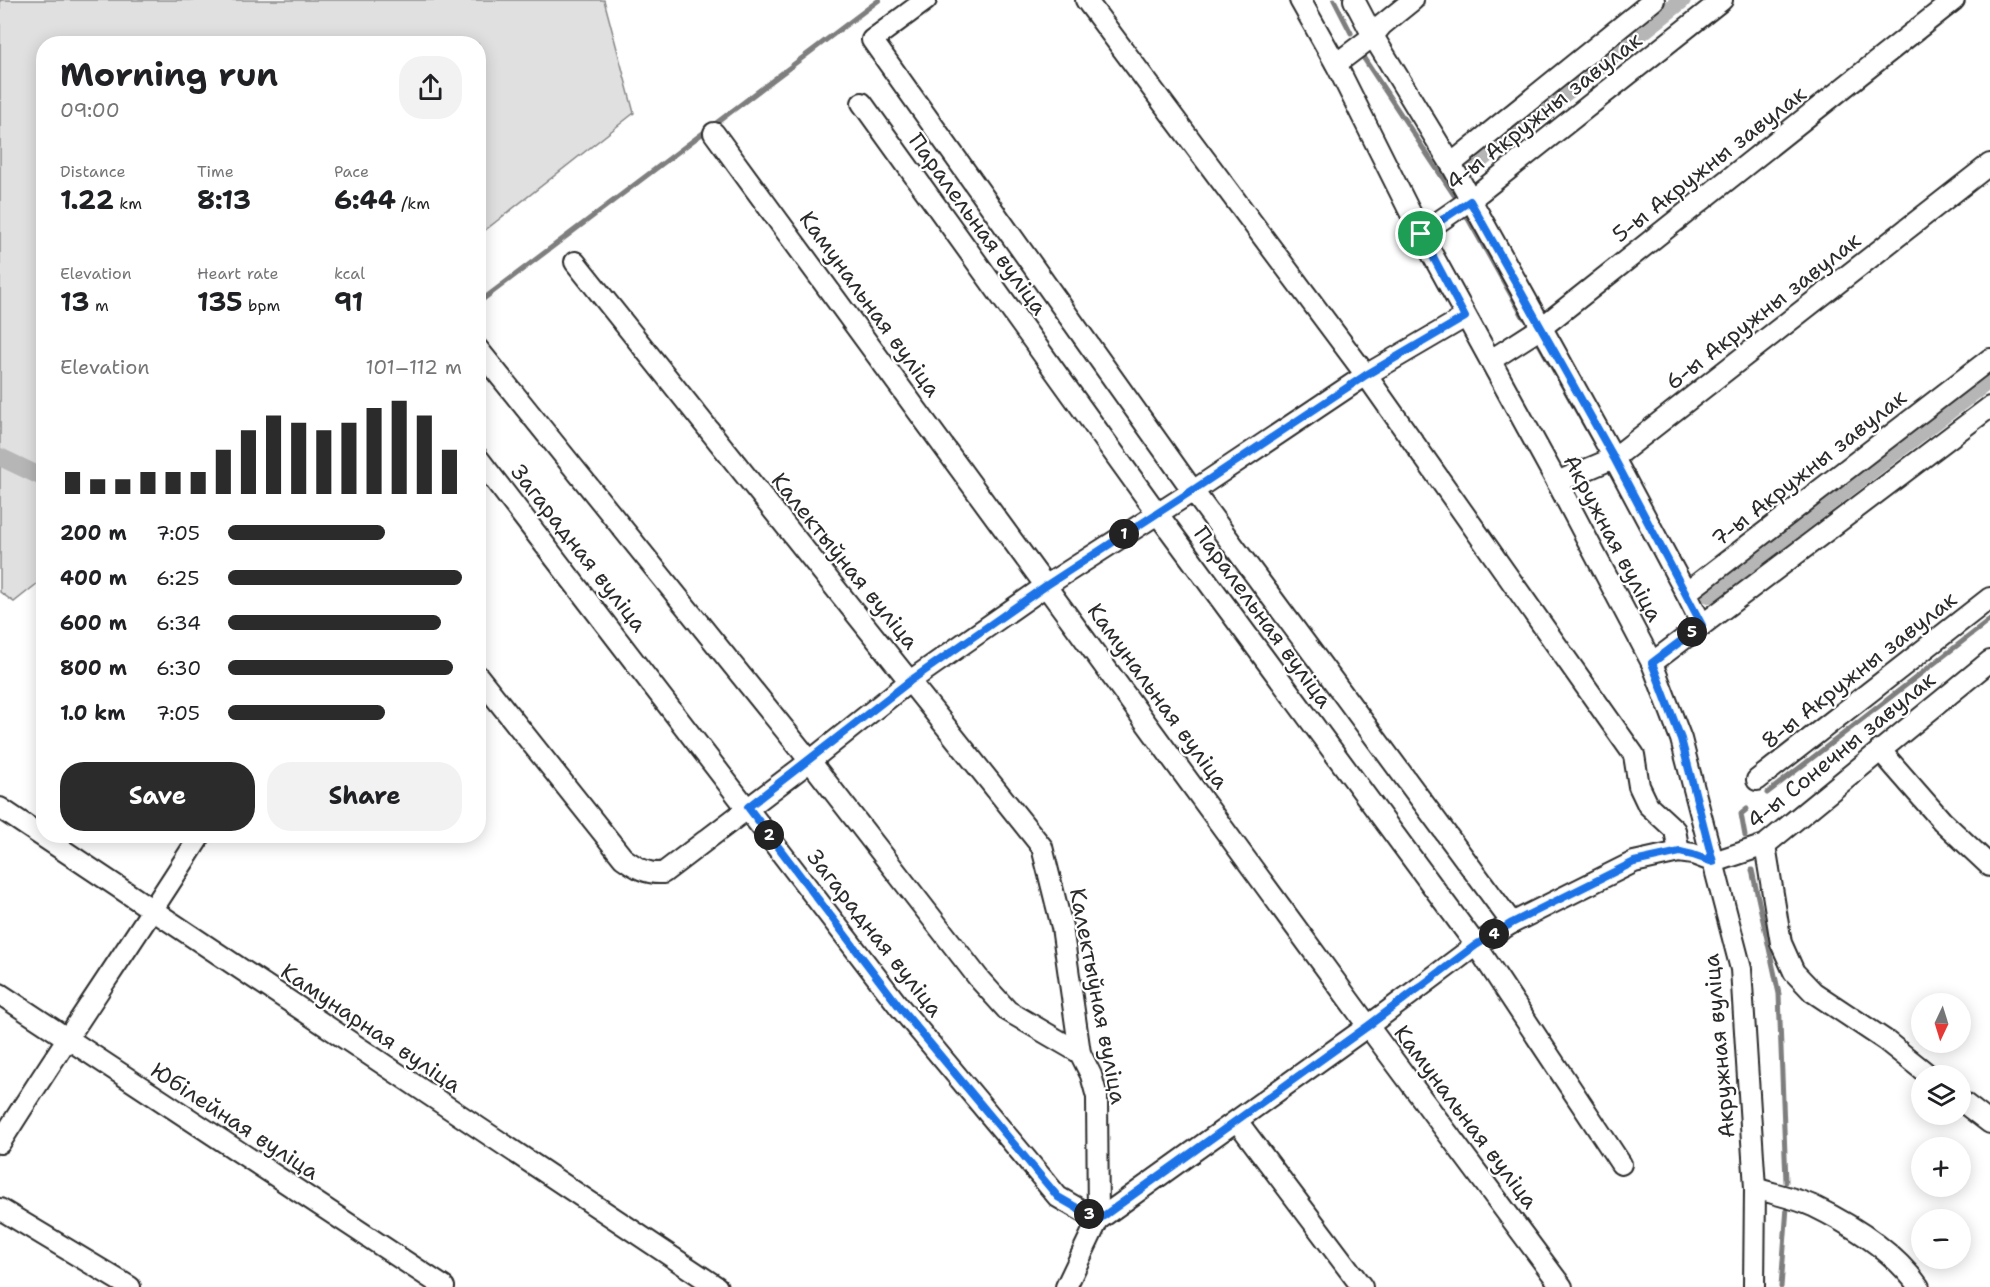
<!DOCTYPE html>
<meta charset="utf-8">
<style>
:root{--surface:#fff;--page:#f2f2f2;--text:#202124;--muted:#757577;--accent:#2b2b2b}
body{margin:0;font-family:"Shantell Sans",sans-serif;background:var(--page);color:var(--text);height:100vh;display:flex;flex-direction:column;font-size:22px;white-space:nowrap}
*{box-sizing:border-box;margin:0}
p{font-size:20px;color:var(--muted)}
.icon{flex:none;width:33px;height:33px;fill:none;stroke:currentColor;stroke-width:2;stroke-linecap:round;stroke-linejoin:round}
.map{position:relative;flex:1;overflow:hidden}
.drawer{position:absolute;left:36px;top:36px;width:450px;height:807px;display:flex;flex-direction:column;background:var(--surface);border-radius:24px;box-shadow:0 3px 15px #0003}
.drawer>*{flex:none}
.needle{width:39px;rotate:184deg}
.tools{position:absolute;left:1911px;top:993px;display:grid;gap:12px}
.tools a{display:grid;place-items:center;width:60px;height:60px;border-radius:50%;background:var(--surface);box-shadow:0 3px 15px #0003;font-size:30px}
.pin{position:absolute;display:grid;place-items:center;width:51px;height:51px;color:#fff;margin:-26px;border:3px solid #fff;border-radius:50%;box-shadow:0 2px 6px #0007}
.km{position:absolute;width:30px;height:30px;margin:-15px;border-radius:50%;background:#222;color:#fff;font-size:16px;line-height:30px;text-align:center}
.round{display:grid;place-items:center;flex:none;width:63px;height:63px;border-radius:24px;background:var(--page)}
.summary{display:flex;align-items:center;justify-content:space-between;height:102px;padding:0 24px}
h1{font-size:33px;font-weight:700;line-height:45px}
.figures{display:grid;grid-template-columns:repeat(3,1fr);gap:9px;height:102px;padding:6px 24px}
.figures div{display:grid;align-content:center}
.figures b{font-size:26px;font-weight:700}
.figures small{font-size:16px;font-weight:400}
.figures p{font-size:16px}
.chart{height:168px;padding:12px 24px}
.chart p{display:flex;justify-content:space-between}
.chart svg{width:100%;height:108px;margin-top:6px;stroke:var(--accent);stroke-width:6}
.primary-button{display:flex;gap:12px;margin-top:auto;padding:12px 24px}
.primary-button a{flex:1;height:69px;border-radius:24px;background:var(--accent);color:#fff;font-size:24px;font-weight:700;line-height:69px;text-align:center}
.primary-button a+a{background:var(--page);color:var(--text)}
ul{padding:0 24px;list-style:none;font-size:20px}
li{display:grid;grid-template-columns:96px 72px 1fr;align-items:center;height:45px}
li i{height:15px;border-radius:8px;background:var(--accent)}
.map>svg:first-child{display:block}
</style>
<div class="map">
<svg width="1990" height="1287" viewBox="0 0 1990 1287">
<rect width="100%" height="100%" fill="#fff"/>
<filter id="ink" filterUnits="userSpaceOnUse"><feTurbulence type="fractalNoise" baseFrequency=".0167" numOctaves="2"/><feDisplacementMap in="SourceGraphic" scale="12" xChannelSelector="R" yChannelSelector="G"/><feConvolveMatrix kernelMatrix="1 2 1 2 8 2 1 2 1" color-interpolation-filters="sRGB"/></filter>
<g filter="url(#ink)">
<path fill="#e0e0e0" stroke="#868686" stroke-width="1.5" d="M0 0H604L634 113 479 235 478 44H44L43 579 14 602 0 592Z"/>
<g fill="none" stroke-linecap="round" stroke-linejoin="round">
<g stroke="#7e7e7e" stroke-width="5">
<path d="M1334 0 1351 33"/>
<path d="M1363 57 1454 195"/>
<path d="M1467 217 1524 318"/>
<path d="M478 303 879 0"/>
<path d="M1538 342 1593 440"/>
<path d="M1767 793 1990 620"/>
<path d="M1745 836 1741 814 1747 809"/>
<path d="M1752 870 1779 994 1786 1182"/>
<path d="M1781 1287 1787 1207"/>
</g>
<g stroke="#b6b6b6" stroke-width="18">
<path d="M1476 163 1682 0"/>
<path d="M0 457 44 478"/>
<path d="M1709 594 1990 379"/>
</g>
<defs>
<g id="minor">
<path d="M926 0 872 40 1193 491 1512 923"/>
<path d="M1086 0 1366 375 1634 755 1639 786 1648 805 1675 830 1679 852"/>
<path d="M1300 0 1336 64 1421 234 1557 482 1652 663 1681 739 1741 969 1755 1188 1754 1287"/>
<path d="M1354 0 1373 36 1451 164 1614 458 1686 593"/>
<path d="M1336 64 1373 36 1382 25 1413 0"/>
<path d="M862 103 1157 513 1476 945 1621 1164"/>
<path d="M714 133 1368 1026 1562 1287"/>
<path d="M1451 164 1654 0"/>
<path d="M1421 234 1470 200 1722 0"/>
<path d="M575 262 1042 847 1062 927 1080 1053 1091 1075 1097 1097 1098 1220"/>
<path d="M478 349 810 761 980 980 1008 1011 1080 1053"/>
<path d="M1491 360 1541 328 1954 0"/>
<path d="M478 458 898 1005 1058 1197 1098 1220"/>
<path d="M1557 482 1614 458 1990 164"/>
<path d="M1702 625 1686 593 1990 359"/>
<path d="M1652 663 1990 407"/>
<path d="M478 676 623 858C637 868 646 874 663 873L810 761 910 681 1047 585 1193 491 1366 375 1465 317"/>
<path d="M1880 750 1942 821 1990 866"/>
<path d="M1757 780 1990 598"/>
<path d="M0 808 717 1287"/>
<path d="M1765 845 1781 943 1794 972 1813 992 1885 1040 1930 1076"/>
<path d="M0 994 444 1287"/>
<path d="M1960 1100 1990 1123"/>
<path d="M1237 1121 1362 1287"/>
<path d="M0 1143C65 1039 135 939 200 836"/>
<path d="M1755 1188C1774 1194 1795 1198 1813 1206 1852 1225 1894 1251 1919 1287"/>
<path d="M0 1209 130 1287"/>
<path d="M1066 1287 1098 1220 1368 1026 1476 945 1512 923 1634 862 1679 852 1693 854 1714 862 1765 845 1990 661"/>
</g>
</defs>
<use href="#minor" stroke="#2b2b2b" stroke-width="24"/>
<use href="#minor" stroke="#fff" stroke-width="20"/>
</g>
</g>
<g fill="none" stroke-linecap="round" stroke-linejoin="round" filter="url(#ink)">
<defs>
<path id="route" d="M1470 201 1614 458 1702 625 1652 663 1681 739 1713 862 1693 855 1680 852 1634 862 1512 923 1476 945 1368 1026 1098 1220 1058 1197 898 1005 748 807 910 681 1047 585 1193 490 1366 375 1465 317 1421 234Z"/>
</defs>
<use href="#route" stroke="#fff" stroke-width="12"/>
<use href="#route" stroke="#1a73e8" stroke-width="8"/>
</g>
<g text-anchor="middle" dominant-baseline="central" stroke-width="4.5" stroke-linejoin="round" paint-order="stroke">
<g font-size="22" fill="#2b2b2b" stroke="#fff">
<text transform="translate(1544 111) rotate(-38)">4-ы Акружны завулак</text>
<text transform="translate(1709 164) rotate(-38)">5-ы Акружны завулак</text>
<text transform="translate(978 224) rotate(54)">Паралельная вуліца</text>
<text transform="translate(870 304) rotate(54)">Камунальная вуліца</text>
<text transform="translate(1763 311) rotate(-38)">6-ы Акружны завулак</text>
<text transform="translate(1809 468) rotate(-38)">7-ы Акружны завулак</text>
<text transform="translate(1613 538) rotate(62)">Акружная вуліца</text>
<text transform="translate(579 548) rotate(52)">Загарадная вуліца</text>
<text transform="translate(845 561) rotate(51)">Калектыўная вуліца</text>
<text transform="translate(1263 617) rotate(54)">Паралельная вуліца</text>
<text transform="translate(1859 670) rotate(-38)">8-ы Акружны завулак</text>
<text transform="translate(1158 696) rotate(54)">Камунальная вуліца</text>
<text transform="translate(1841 750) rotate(-39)">4-ы Сонечны завулак</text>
<text transform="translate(875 933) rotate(52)">Загарадная вуліца</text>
<text transform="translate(1098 996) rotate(79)">Калектыўная вуліца</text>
<text transform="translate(371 1028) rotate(34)">Камунарная вуліца</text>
<text transform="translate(1719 1046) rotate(-95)">Акружная вуліца</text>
<text transform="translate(1466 1117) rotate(53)">Камунальная вуліца</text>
<text transform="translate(235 1121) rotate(33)">Юбілейная вуліца</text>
</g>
</g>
</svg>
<div class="tools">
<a><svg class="needle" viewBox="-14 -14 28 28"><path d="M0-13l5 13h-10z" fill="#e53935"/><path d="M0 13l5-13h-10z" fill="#757577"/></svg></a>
<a><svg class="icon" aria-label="layers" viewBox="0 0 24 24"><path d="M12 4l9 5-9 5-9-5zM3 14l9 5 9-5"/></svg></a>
<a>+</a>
<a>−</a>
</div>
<div class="pin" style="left:1421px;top:234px;background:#1e9e55"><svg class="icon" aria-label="arrive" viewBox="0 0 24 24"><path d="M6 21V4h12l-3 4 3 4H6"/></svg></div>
<b class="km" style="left:1124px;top:534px">1</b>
<b class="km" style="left:769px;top:835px">2</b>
<b class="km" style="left:1089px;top:1214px">3</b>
<b class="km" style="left:1494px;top:934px">4</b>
<b class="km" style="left:1692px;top:632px">5</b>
<section class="drawer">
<div class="summary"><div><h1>Morning run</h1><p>09:00</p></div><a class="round"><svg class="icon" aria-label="share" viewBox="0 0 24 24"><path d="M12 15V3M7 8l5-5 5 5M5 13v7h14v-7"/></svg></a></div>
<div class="figures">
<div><p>Distance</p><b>1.22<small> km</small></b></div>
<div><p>Time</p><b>8:13</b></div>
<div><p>Pace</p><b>6:44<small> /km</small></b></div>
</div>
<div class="figures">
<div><p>Elevation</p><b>13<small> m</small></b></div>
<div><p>Heart rate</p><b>135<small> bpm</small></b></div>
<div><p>kcal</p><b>91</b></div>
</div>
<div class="chart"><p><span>Elevation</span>101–112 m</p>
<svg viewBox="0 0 160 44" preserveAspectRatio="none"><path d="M5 44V35M15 44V38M25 44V38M35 44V35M45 44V35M55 44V35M65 44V26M75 44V18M85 44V12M95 44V15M105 44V18M115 44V15M125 44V9M135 44V6M145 44V12M155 44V26"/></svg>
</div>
<ul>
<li><b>200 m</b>7:05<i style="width:67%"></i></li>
<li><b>400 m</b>6:25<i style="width:100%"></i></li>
<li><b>600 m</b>6:34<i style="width:91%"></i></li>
<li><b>800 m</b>6:30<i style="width:96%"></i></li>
<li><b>1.0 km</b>7:05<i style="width:67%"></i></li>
</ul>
<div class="primary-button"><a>Save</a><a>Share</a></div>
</section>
</div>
